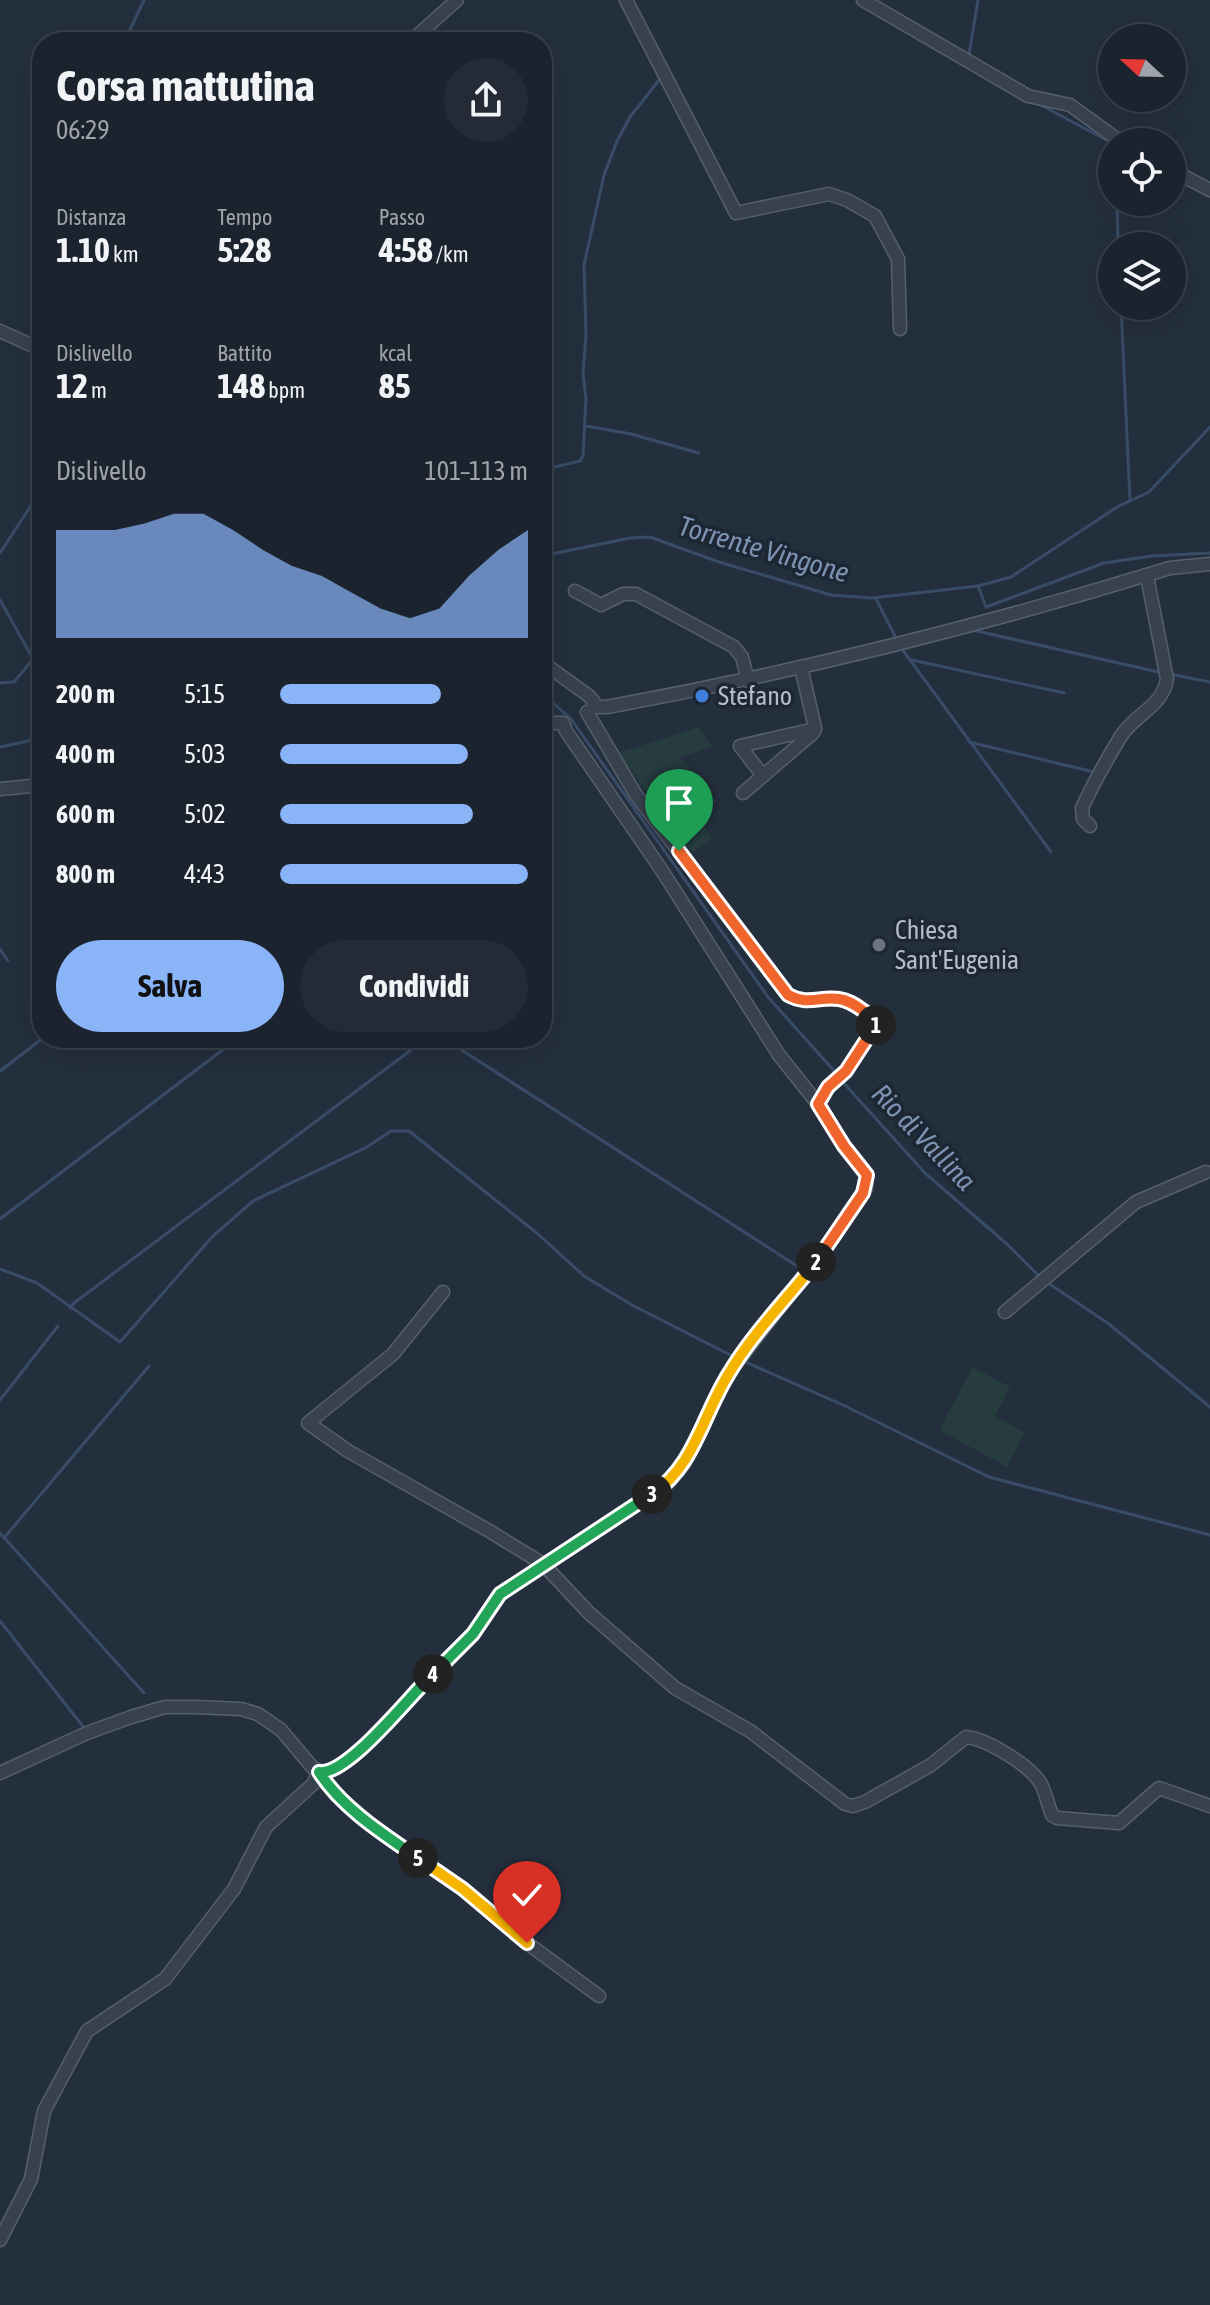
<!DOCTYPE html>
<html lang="it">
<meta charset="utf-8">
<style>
:root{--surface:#1b232e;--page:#242b36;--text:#f1f3f6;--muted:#a0a4aa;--line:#39404a;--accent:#8ab4f8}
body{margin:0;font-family:"Asap Condensed",sans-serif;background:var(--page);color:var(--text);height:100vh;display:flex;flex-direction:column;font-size:30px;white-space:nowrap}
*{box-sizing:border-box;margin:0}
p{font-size:26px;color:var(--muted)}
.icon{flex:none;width:44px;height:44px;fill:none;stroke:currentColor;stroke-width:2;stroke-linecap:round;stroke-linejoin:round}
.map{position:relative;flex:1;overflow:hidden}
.sheet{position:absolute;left:32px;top:32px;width:520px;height:1016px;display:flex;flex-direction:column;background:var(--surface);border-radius:32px;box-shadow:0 8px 32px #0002,0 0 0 2px var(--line)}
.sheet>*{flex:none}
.needle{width:52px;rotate:292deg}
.controls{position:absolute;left:1098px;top:24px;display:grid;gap:16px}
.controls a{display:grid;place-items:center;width:88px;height:88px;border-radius:50%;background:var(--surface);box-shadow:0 8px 32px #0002,0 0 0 2px var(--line);font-size:40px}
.pin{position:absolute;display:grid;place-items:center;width:68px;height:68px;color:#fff;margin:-82px -34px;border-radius:50% 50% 50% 0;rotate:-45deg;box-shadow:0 0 8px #0007}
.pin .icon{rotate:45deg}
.km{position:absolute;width:40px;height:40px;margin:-20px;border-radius:50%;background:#222;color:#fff;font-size:22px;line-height:40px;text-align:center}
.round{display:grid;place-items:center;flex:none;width:84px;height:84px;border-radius:42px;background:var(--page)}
.head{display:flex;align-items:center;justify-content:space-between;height:136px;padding:0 24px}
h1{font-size:44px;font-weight:700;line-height:60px}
.metrics{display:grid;grid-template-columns:repeat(3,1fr);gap:12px;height:136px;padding:8px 24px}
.metrics div{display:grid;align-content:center}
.metrics b{font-size:34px;font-weight:700}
.metrics small{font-size:22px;font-weight:400}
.metrics p{font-size:22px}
.chart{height:224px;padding:16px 24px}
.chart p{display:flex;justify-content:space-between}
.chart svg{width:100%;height:144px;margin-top:8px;fill:var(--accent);opacity:.7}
.primary-button{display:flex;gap:16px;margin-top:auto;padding:16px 24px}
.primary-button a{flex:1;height:92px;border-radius:48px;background:var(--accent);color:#111;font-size:32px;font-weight:700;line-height:92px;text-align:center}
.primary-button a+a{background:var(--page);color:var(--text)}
ul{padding:0 24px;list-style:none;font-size:26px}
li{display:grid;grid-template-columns:128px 96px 1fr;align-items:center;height:60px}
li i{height:20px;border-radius:10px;background:var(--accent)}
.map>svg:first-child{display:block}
</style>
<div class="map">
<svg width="1210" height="2305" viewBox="0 0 1210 2305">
<rect width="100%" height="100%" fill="#242f3e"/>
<g fill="#263c3f">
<path d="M698 727 712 747 680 757 716 801 696 816 712 838 692 853 618 753Z"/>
<path d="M973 1367 1010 1387 995 1416 1025 1433 1007 1467 939 1430Z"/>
</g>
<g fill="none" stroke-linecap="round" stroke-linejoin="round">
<g stroke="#394c67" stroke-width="3">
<path d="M124 42 144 0"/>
<path d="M969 55 978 0"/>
<path d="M1037 103 1112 143"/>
<path d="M1117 202 1118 246"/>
<path d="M1121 306 1130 501"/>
<path d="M586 426 631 434 699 453"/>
<path d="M542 470 580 461 583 456 586 399 583 373 586 335 584 265 604 175 617 141 630 117 660 79"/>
<path d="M0 553 42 489"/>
<path d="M542 556 630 538 650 537 719 562 831 595 872 598 978 586 1011 577 1117 507 1149 492 1210 427"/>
<path d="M978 586 986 607 1104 563 1152 556 1210 553"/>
<path d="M876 599 896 638"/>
<path d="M0 600 33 659"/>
<path d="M972 630 1163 673"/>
<path d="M902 649 1051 852"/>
<path d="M912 660 1064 693"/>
<path d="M1170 674 1210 682"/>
<path d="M0 683 14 682 33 659 42 658"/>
<path d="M542 693 571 719 768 997 836 1073"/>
<path d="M969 742 1094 772"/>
<path d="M0 747 42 738"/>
<path d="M0 949 8 961"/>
<path d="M443 1038 797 1266"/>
<path d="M0 1071 43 1038"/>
<path d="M840 1079 925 1173 1008 1245 1039 1276"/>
<path d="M0 1219 237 1039"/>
<path d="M0 1269 37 1283 120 1342 212 1237 253 1201 367 1147 391 1131H409L538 1234 584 1276 632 1305 736 1358"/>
<path d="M1048 1283 1109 1324 1210 1407"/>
<path d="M70 1308 74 1303 427 1038"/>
<path d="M743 1361 843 1405 989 1477 1210 1535"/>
<path d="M0 1400 58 1326"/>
<path d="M0 1533 144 1693"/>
<path d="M4 1538 149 1366"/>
<path d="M0 1621 85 1729"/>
</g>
<defs>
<g id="minor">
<path d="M626 0 736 213 829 194 847 200 875 216 898 259 900 329"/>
<path d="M863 0 1028 96 1070 105 1121 142"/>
<path d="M410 42 457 0"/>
<path d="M1172 170 1210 190"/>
<path d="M0 331 42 350"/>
<path d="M575 591 601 605 623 594H636L734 647 742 657 748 681"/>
<path d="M542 662 589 696 594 702 593 707H607C797 672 985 625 1170 568L1210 564"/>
<path d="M587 712 636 795 788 995C809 1006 819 997 839 999 856 1001 865 1017 880 1019L846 1071 828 1087 818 1104"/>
<path d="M542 723H563"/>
<path d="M763 776 740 746 815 729"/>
<path d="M0 789 42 785"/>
<path d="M743 793 813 733 815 728 801 667"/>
<path d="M1090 826 1083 819 1082 808C1093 784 1107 759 1121 736 1134 715 1163 706 1167 679L1147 576"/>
<path d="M443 1292 393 1354 308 1423 348 1451 491 1532 543 1564 589 1613 675 1688 750 1731 845 1804 853 1806 865 1802 931 1765 966 1737C987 1739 1031 1766 1041 1784 1046 1794 1048 1805 1052 1815L1057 1818 1119 1823 1159 1788 1210 1806"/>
<path d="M1005 1312 1136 1202 1206 1172"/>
<path d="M319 1772 335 1794 373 1826 463 1889 527 1943 599 1996"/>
<path d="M0 1773 87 1733 131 1717 165 1707H196L241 1709 258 1714 281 1730 313 1768 325 1773 337 1768 355 1755 473 1634 500 1594 665 1486 684 1464 728 1374 834 1237 866 1188 867 1175 844 1146 818 1104 779 1055 661 869 566 731 563 723"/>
<path d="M0 2240 31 2179 44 2111 87 2031 165 1979 234 1889 266 1827 313 1784 319 1772"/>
</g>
</defs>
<use href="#minor" stroke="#565f6c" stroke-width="15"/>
<use href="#minor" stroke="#38414e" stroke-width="12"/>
</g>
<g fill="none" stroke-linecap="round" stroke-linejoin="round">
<defs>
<path id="split-1" d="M679 851 788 995C809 1006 819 996 839 999 856 1001 865 1016 880 1019L876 1025"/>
<path id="split-2" d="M816 1262 863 1193 867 1175 844 1146 818 1104 828 1087 846 1071 876 1025"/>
<path id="split-3" d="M652 1494C694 1467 703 1415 728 1375 752 1334 787 1299 816 1262"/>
<path id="split-4" d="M433 1674 473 1634 500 1594 652 1494"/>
<path id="split-5" d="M418 1858C383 1834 342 1808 319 1772 348 1776 410 1695 433 1674"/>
<path id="split-6" d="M418 1858 463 1889 527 1943"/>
</defs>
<use href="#split-1" stroke="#fff" stroke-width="16"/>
<use href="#split-2" stroke="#fff" stroke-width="16"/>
<use href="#split-3" stroke="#fff" stroke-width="16"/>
<use href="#split-4" stroke="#fff" stroke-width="16"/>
<use href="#split-5" stroke="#fff" stroke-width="16"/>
<use href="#split-6" stroke="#fff" stroke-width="16"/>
<use href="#split-1" stroke="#f0652b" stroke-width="10"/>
<use href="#split-2" stroke="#f0652b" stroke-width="10"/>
<use href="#split-3" stroke="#f5b400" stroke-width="10"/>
<use href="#split-4" stroke="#22a559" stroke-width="10"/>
<use href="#split-5" stroke="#22a559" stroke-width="10"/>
<use href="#split-6" stroke="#f5b400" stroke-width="10"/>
</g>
<circle fill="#3f7fe0" stroke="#1d2633" stroke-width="3" cx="702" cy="696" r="8"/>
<circle fill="#6b7280" stroke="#1d2633" stroke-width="3" cx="879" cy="945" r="8"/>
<g text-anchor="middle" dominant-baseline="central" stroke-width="7" stroke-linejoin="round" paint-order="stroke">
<g font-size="26" fill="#b4bcc9" stroke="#1d2633" text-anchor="start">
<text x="718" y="696">Stefano</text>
<text x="895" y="930">Chiesa<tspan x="895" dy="30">Sant'Eugenia</tspan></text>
</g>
<g font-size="28" font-style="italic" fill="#7c92b1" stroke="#1d2633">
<text transform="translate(764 549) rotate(16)">Torrente Vingone</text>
<text transform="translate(924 1137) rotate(46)">Rio di Vallina</text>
</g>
</g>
</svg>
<div class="controls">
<a><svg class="needle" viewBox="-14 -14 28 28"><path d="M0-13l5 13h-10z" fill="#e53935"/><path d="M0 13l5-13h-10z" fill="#a0a4aa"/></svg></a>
<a><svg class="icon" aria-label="locate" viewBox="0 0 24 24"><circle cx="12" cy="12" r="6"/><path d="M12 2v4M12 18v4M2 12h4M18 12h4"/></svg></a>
<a><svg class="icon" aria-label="layers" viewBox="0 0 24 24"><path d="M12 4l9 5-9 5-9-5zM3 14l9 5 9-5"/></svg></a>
</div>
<div class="pin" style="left:679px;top:851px;background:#1e9e55"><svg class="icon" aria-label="arrive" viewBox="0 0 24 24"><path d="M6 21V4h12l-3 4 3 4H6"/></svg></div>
<div class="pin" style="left:527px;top:1943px;background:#d93025"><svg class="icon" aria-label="check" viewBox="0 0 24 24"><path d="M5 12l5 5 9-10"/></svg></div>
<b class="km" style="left:876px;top:1025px">1</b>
<b class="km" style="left:816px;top:1262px">2</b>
<b class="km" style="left:652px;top:1494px">3</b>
<b class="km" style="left:433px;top:1674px">4</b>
<b class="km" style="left:418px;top:1858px">5</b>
<section class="sheet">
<div class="head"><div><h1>Corsa mattutina</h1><p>06:29</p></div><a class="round"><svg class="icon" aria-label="share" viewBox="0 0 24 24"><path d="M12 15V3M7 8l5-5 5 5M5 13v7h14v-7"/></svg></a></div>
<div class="metrics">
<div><p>Distanza</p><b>1.10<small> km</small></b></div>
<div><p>Tempo</p><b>5:28</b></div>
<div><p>Passo</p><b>4:58<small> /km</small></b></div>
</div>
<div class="metrics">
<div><p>Dislivello</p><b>12<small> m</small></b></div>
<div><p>Battito</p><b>148<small> bpm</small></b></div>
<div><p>kcal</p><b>85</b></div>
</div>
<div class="chart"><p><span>Dislivello</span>101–113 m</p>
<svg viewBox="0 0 160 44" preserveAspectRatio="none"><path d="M0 44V11L10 11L20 11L30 9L40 6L50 6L60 11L70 17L80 22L90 25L100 30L110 35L120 38L130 35L140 25L150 17L160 11V44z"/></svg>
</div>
<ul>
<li><b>200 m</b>5:15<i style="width:65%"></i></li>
<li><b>400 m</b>5:03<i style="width:76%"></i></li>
<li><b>600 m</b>5:02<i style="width:78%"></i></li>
<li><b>800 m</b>4:43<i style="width:100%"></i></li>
</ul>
<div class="primary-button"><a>Salva</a><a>Condividi</a></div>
</section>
</div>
